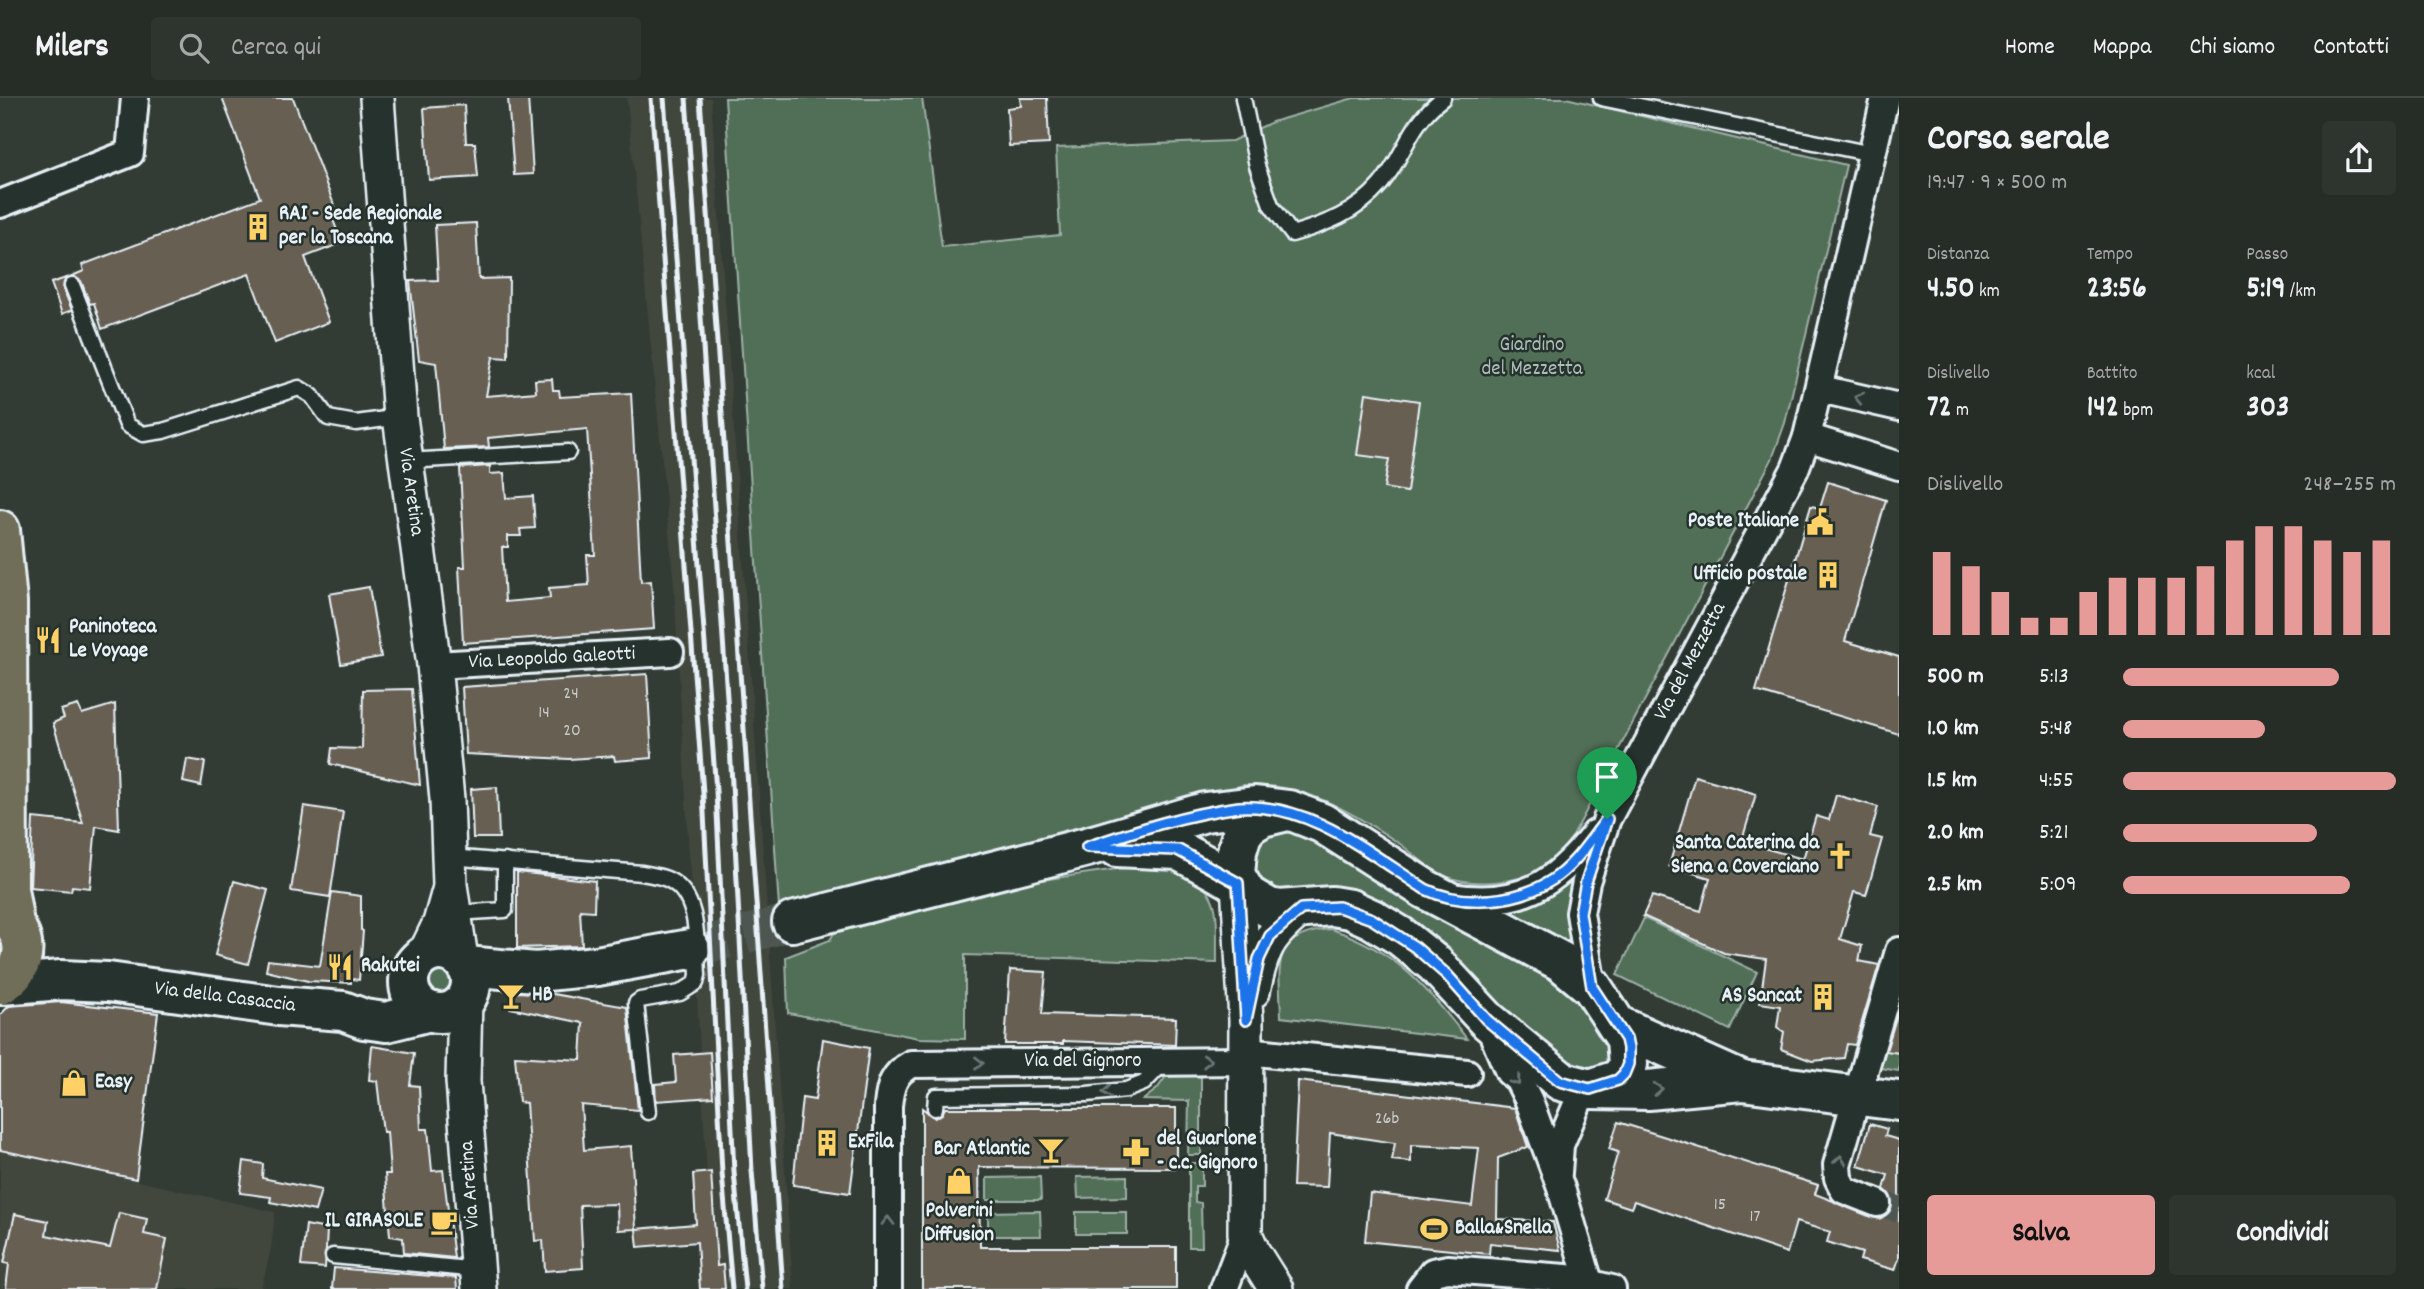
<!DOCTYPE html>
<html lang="it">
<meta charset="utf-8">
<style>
:root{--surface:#262d27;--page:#2e352f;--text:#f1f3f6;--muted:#a4a8a7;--line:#424944;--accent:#e69b98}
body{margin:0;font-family:Dekko,sans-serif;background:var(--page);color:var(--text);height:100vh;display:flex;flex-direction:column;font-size:26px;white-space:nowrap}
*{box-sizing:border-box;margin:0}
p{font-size:23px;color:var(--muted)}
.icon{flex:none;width:38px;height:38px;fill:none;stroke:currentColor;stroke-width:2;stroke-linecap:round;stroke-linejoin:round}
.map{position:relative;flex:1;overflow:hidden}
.details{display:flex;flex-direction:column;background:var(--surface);width:525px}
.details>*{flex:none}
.pin{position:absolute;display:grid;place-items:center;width:60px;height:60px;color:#fff;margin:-72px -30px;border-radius:50% 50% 50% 0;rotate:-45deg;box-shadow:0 0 7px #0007}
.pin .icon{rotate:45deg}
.round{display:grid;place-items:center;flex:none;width:74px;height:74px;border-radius:7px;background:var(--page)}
.overview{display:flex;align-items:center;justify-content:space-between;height:119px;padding:0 28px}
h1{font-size:38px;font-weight:700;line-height:52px}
.metrics{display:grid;grid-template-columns:repeat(3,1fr);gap:10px;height:119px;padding:7px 28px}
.metrics div{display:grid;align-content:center}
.metrics b{font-size:30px;font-weight:700}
.metrics small{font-size:19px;font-weight:400}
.metrics p{font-size:19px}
.chart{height:196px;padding:14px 28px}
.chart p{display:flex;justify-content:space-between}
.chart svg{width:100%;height:126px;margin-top:7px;stroke:var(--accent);stroke-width:6}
.primary-button{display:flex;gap:14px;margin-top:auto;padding:14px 28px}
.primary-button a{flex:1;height:80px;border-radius:7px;background:var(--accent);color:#111;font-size:28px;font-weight:700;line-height:80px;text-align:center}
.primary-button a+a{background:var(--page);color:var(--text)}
ul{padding:0 28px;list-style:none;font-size:23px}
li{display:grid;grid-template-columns:112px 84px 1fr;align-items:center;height:52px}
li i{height:18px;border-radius:9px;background:var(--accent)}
header{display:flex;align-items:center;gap:42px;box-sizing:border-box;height:98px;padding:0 35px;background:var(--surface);border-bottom:2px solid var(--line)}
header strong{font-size:33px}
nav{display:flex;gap:38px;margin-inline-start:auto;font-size:24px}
.search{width:490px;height:63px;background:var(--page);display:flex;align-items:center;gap:18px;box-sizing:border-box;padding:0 24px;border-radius:7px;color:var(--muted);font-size:26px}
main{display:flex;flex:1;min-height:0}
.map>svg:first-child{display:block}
</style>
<header>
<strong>Milers</strong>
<div class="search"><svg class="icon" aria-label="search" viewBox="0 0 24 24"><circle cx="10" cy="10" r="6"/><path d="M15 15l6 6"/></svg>Cerca qui</div>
<nav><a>Home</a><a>Mappa</a><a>Chi siamo</a><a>Contatti</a></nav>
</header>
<main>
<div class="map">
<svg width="1899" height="1191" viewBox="0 0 1899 1191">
<rect width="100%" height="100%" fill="#333c34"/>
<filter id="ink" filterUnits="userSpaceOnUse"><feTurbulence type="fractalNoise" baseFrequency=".0143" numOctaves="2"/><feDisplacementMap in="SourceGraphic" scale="14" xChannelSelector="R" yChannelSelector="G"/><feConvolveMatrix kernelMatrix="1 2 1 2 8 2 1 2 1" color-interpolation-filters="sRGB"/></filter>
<g filter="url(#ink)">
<g fill="#43463d">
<path d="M627 0H711L793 1191H716L709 1114 674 486Z"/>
<path d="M0 1052 275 1114 271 1151 261 1191H0Z"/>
</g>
<g fill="#516e57" stroke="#9cb0a8" stroke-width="2">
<path d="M725 0H922L942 149 1060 137 1056 50 1232 43 1272 24 1354 0H1566L1846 67 1785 325 1772 361 1573 738C1566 746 1560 756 1553 763 1529 785 1475 790 1445 778 1427 771 1413 754 1397 744 1349 712 1303 685 1244 687L1059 734 779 810Z"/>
<path d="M1293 727 1512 848 1588 910 1612 950 1608 966 1577 976 1349 793C1338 792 1326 789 1315 790 1281 792 1284 801 1254 778L1253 741Z"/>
<path d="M1165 767C1225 791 1216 808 1217 865L965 857V941L919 940 788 915 786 859 830 842 834 835 1035 783 1117 771Z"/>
<path d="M1569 782 1575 786 1581 861 1484 812Z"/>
<path d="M1644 820 1757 874 1730 932 1617 877Z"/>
<path d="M1331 831C1395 852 1427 889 1467 941L1281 919C1280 869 1268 837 1331 831Z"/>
<circle cx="441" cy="882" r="14"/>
<path d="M1899 897V973L1875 969Z"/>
<path d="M1201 976V1057H1188L1189 1003 1143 1002 1157 991 1167 977Z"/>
<path d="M1189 1065H1202V1088H1195V1104L1201 1105 1202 1149H1189Z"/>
<path d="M1127 1078V1099L1078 1100 1077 1079Z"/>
<path d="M1040 1079 1041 1102H987V1080Z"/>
<path d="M1040 1113 1041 1138H988V1114Z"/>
<rect x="1076" y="1114" width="51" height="22"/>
</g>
<g fill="#685e52" stroke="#e8f1f8" stroke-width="2">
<path d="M222 0H293L336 112 330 114 342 145 305 159 329 224 275 245 249 176 102 231 94 205 90 206 81 183 72 178 84 173 82 167 260 100Z"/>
<path d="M508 0H528L533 76 514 77Z"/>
<path d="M1020 0H1047L1049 46 1009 48 1007 10 1021 8Z"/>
<path d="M464 7 466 45H475L478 79 429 82 424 10Z"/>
<path d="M476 125 479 181 509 180 508 260 493 259 486 298 536 294 535 282 552 281 553 292H559L560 299 631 295 641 484 651 483 654 531 463 545 459 469H465L460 370 490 368V376L504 375 506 400 533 398 535 430 520 431 521 438H508V449H502L505 504 550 500 549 490 589 487 587 457H595L587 331 488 340 489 349 444 351 436 265 419 262 410 183 438 182 435 127Z"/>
<path d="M66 180 63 190 72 212 62 216 51 185Z"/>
<path d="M1366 295 1419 303 1407 394 1384 390 1389 361 1357 357Z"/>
<path d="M1828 384 1886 402 1845 543 1899 559V636L1756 593 1811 408 1820 410Z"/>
<path d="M369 489 381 559 341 566 329 496Z"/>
<path d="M647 576 652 660 615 663 614 658 569 661 466 656 462 589Z"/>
<path d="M412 591 420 687 330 666 332 650 362 651 363 592Z"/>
<path d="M115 606 119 732 96 728 90 790 72 788 71 793 30 789 33 720 83 725 53 625 64 620 61 612 78 607 82 616Z"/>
<path d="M187 661 205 664 201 688 183 684Z"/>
<path d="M1695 678 1756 696 1743 739 1766 745 1764 750 1803 761 1816 718 1829 722 1836 697 1878 709 1870 738 1882 741 1866 797 1854 794 1840 841 1862 848 1859 863 1879 867 1855 947 1847 946 1844 960 1812 963 1781 951 1784 934 1777 929 1780 908 1760 905 1766 861 1724 855 1643 818 1652 798 1701 813 1710 780 1669 768Z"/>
<path d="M497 689 499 740H473L471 691Z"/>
<path d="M304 708 343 714 330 799 291 793Z"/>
<path d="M517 774 595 783 594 813 580 812 582 848 517 850Z"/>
<path d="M234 783 268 792 248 866 215 857Z"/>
<path d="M332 794 361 798V832L363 833 359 882 351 881V885L308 883 266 873 268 862 320 868Z"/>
<path d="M1010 872 1046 874 1042 916 1176 920 1175 947 1063 943V946H1005Z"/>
<path d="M513 894 547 895 627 909 638 1012 581 1007 584 1052 631 1048 636 1131 618 1132 617 1106 580 1107 583 1170 545 1173 543 1142 535 1143 526 1005 519 1004 515 958 581 962 583 925 510 910Z"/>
<path d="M61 904 158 915 136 1081 0 1052V917L9 908Z"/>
<path d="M1899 910V955L1886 953Z"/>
<path d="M823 941 869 950 850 1095 793 1087 802 1000 815 1002Z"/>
<path d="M372 948 414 955 410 987 419 988 421 1031H428L432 1073 443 1072 454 1160 404 1155 403 1140 390 1138 385 1076H390L387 1034H383L377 983 369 982Z"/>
<path d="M710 954 713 999 656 1003 655 986 676 984 674 957Z"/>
<path d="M1298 983 1515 1010 1528 1049 1498 1060 1497 1121 1553 1124 1560 1152 1490 1145 1489 1156 1365 1143 1370 1095 1472 1108 1479 1050 1411 1047V1064L1392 1062 1395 1045 1330 1035 1327 1089 1293 1088Z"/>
<path d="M922 1010 935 1020 942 1016 945 1010H1176V1070L979 1069 980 1149H1176V1191H922Z"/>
<path d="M1618 1024 1818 1087 1815 1096 1879 1121 1887 1117 1892 1110V1102L1884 1091 1888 1077 1858 1068 1870 1026 1887 1031 1885 1038 1899 1042V1160L1895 1172 1860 1162 1862 1155 1827 1144 1830 1134 1796 1124 1787 1155 1634 1103 1631 1110 1604 1101 1618 1054 1609 1051Z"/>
<path d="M244 1063 263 1066 262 1080 321 1092 315 1113 270 1104 271 1099 240 1095Z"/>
<path d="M711 1074 717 1168 723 1167 725 1191H700L697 1144 638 1149 636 1131 696 1126 693 1076Z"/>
<path d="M119 1115 147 1121 144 1136 167 1141 157 1191H6L9 1166 4 1165 15 1116 48 1123 46 1137 110 1150Z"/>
<path d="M306 1127 327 1131 325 1170 301 1168Z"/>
<path d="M334 1170 456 1180 457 1191H332Z"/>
</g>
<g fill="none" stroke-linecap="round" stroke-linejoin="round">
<path stroke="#4e5751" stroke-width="26" stroke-dasharray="26 13" stroke-linecap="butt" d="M1877 1105 1899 1111"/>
<path stroke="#4e5751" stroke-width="38" stroke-dasharray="38 19" stroke-linecap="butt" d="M690 851 792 824"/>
<defs>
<g id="service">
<path d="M1243 0 1257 68 1271 107 1292 136C1326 126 1356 115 1380 87 1406 57 1408 26 1443 0"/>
<path d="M1601 0 1872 56"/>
<path d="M72 187 127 327 143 336 163 333 299 290 312 298 328 320 356 325 400 319"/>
<path d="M406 363 568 354"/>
<path d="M450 759 642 775C651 777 661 778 669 782 701 798 696 847 698 877L696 885 680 895 640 902 636 905 648 1014"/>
<path d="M455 815 505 812V763"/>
<path d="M935 1010 936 998 1087 996 1126 992 1144 985 1164 964"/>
<path d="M333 1158 478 1172"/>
</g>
<g id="minor">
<path d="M0 106 130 55 135 0"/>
<path d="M1820 291 1899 309"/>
<path d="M1807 339 1899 368"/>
<path d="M434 567 670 554"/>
<path d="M1451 799C1519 810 1555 787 1595 736"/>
<path d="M1592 889 1580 815 1586 784 1607 721 1795 371 1807 339 1885 0"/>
<path d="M1489 927 1509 974 1518 981 1529 1003 1561 1090 1591 1191"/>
<path d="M1246 953 1467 975"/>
<path d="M1558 1075 1560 1047 1584 990"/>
<path d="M1877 1105 1844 1092 1838 1080 1837 1067 1899 853"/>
<path d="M888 1191V1008C890 988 893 976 911 966L1246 963"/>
<path d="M1224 1191 1245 1136"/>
<path d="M1420 1191 1433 1174 1448 1171 1566 1180 1612 1191"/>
</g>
<g id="tertiary">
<path d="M377 0 400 319 434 567 447 701 450 787 461 861"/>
<path d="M1238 785 1246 922 1245 1136 1254 1156 1276 1191"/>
<path d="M425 856 440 825 449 793"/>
<path d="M1253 893C1262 851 1267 838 1301 811"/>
<path d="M465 901 463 983 479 1191"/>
</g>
<g id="secondary">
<path d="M1287 713 1262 719 1249 727 1242 736 1237 753 1235 777 1247 797 1269 810 1279 812 1332 808 1350 811 1372 821 1400 838 1435 866 1487 922 1561 983 1590 991 1648 992 1742 983 1899 1003"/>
<path d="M1117 749 1178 752 1238 785"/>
<path d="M792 824 1087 749 1205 714 1255 708 1289 712 1322 725 1425 791 1562 864 1592 889 1626 941 1628 966 1624 976 1617 982 1590 991"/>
<circle cx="440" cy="884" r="31"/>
<path d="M466 868 536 874 597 868 690 851"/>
<path d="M1 887 61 882 108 884 279 908 343 913 364 921 386 924 430 913"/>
<path d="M1617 927 1740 982"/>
</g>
<g id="primary">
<path d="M0 432 7 504 8 791 14 825"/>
<path d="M0 814C29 832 31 870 0 887"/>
</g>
</defs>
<use href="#service" stroke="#e8f1f8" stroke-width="19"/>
<use href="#minor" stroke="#e8f1f8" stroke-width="32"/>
<use href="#tertiary" stroke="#e8f1f8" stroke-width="38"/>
<use href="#secondary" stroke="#e8f1f8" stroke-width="44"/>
<use href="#primary" stroke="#e8f1f8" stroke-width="44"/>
<use href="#service" stroke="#26332d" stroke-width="14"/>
<use href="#minor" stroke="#26332d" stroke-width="26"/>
<use href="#tertiary" stroke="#26332d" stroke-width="33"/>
<use href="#secondary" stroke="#26332d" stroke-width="38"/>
<use href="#primary" stroke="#706e59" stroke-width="38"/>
<g stroke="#e8f1f8" stroke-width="5">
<path d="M651 0 703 695 722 1075 732 1191"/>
<path d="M664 0 716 693 734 1074 745 1191"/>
<path d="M686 0 729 628 752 1073 762 1191"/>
<path d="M700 0 783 1191"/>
</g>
</g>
<defs><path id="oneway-chevron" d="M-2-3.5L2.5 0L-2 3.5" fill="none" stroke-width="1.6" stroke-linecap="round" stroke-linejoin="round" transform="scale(1.75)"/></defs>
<g stroke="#6a7674">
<use href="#oneway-chevron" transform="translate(1859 300) rotate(-168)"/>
<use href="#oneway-chevron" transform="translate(1207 963) rotate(-1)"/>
<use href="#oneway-chevron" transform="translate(979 965)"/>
<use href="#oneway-chevron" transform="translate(1516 983) rotate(53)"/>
<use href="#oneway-chevron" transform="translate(1658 991) rotate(-4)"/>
<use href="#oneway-chevron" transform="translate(1107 994) rotate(174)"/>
<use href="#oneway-chevron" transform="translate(1840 1062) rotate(-81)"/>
<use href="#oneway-chevron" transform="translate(888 1123) rotate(-90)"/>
</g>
</g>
<g fill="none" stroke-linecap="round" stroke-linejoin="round" filter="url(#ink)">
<defs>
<path id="route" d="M1239 709C1311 705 1367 754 1425 791 1462 809 1517 805 1552 782 1575 767 1590 742 1607 721L1586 784 1580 815 1592 889 1626 941 1628 950V966L1624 976 1618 982 1590 991 1560 983 1487 922 1447 877 1415 849 1372 821 1339 809 1301 811 1270 838 1259 861 1246 922 1238 785 1178 752 1087 749C1137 732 1186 716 1239 709Z"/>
</defs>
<use href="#route" stroke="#fff" stroke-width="14"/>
<use href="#route" stroke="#1a73e8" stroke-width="9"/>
</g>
<defs>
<symbol id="building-bare" viewBox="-9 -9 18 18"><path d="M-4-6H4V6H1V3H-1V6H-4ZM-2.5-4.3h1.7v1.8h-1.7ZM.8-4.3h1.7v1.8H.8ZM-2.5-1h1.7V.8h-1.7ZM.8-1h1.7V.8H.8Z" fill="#ffd166" stroke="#26332d" stroke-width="2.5" paint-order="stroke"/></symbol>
<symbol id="civic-bare" viewBox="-9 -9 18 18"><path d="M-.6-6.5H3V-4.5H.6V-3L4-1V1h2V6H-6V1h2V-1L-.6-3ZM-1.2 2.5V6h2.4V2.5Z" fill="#ffd166" stroke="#26332d" stroke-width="2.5" paint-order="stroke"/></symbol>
<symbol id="restaurant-bare" viewBox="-9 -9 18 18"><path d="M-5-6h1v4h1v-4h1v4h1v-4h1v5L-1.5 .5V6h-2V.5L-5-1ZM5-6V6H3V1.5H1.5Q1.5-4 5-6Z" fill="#ffd166" stroke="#26332d" stroke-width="2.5" paint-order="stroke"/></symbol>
<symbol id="church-bare" viewBox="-9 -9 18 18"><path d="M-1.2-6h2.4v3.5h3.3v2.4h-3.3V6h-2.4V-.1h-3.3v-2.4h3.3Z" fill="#ffd166" stroke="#26332d" stroke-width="2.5" paint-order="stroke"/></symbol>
<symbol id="bar-bare" viewBox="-9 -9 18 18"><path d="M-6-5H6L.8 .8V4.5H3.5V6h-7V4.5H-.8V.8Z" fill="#ffd166" stroke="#26332d" stroke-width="2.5" paint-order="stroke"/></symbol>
<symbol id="shop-bare" viewBox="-9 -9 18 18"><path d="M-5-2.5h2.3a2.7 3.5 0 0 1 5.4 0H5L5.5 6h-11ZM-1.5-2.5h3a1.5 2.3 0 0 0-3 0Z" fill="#ffd166" stroke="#26332d" stroke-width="2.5" paint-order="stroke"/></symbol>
<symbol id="pharmacy-bare" viewBox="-9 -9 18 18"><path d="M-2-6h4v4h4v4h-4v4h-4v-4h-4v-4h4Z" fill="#ffd166" stroke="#26332d" stroke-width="2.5" paint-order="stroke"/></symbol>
<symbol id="cafe-bare" viewBox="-9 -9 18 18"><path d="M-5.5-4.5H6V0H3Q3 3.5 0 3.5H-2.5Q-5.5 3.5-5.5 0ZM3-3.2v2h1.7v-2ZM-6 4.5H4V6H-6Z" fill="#ffd166" stroke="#26332d" stroke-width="2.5" paint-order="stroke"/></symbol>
<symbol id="stadium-bare" viewBox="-9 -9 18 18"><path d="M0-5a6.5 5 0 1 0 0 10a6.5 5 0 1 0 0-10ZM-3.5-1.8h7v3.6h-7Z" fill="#ffd166" stroke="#26332d" stroke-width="2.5" paint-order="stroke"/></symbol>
</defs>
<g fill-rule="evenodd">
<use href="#building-bare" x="239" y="110" width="38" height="38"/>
<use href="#civic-bare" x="1801" y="405" width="38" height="38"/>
<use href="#building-bare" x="1809" y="458" width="38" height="38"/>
<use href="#restaurant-bare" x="29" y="523" width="38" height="38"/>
<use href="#church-bare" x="1821" y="739" width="38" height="38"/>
<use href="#restaurant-bare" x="321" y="850" width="38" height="38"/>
<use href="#bar-bare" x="492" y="879" width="38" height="38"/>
<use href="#building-bare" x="1804" y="880" width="38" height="38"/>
<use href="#shop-bare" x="55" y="966" width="38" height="38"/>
<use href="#building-bare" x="808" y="1026" width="38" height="38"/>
<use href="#bar-bare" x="1032" y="1033" width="38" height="38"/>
<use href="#pharmacy-bare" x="1117" y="1035" width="38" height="38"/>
<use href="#shop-bare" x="940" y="1064" width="38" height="38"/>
<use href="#cafe-bare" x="425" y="1105" width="38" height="38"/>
<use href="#stadium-bare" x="1415" y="1112" width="38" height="38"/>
</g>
<g text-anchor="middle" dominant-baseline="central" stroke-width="5" stroke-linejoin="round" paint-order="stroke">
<g font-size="18" fill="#c8ccce">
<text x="571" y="596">24</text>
<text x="544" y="615">14</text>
<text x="572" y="633">20</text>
<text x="1387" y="1021">26b</text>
<text x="1720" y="1107">15</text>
<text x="1755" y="1119">17</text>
</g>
<g font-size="21" font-weight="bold" fill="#e8f1f8" stroke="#26332d" text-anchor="start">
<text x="279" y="117">RAI - Sede Regionale<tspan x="279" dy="24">per la Toscana</tspan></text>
<text x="1799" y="424" text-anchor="end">Poste Italiane</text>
<text x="1807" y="477" text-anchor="end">Ufficio postale</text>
<text x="69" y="530">Paninoteca<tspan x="69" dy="24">Le Voyage</tspan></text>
<text x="1819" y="746" text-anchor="end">Santa Caterina da<tspan x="1819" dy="24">Siena a Coverciano</tspan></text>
<text x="361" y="869">Rakutei</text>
<text x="532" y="898">HB</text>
<text x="1802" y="899" text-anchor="end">AS Sancat</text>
<text x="95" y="985">Easy</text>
<text x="1157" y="1042">del Guarlone<tspan x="1157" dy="24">- c.c. Gignoro</tspan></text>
<text x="848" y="1045">ExFila</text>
<text x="1030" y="1052" text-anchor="end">Bar Atlantic</text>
<text x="959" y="1114" text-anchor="middle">Polverini<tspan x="959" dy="24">Diffusion</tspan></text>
<text x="423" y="1124" text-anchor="end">IL GIRASOLE</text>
<text x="1455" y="1131">Balla&amp;Snella</text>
</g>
<g font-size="21" fill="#acbdb8" stroke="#26332d">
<text x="1532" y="248">Giardino<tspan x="1532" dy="24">del Mezzetta</tspan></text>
</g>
<g font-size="21" fill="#e8f1f8" stroke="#26332d">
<text transform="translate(410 394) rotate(82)">Via Aretina</text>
<text transform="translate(552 561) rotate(-3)">Via Leopoldo Galeotti</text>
<text transform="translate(1691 564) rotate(-62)">Via del Mezzetta</text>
<text transform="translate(225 900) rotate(7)">Via della Casaccia</text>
<text x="1083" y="964">Via del Gignoro</text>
<text transform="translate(471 1087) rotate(-94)">Via Aretina</text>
</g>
</g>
</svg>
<div class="pin" style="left:1607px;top:721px;background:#1e9e55"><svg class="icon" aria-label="arrive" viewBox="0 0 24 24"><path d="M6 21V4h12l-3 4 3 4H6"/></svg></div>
</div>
<section class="details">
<div class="overview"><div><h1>Corsa serale</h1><p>19:47 · 9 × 500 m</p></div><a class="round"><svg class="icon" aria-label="share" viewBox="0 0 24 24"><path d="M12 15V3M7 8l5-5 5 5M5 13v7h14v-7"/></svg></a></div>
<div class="metrics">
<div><p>Distanza</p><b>4.50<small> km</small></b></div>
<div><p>Tempo</p><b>23:56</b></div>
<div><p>Passo</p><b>5:19<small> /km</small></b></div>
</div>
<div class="metrics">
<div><p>Dislivello</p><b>72<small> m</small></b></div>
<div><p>Battito</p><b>142<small> bpm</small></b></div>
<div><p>kcal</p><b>303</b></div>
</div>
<div class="chart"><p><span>Dislivello</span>248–255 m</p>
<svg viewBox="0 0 160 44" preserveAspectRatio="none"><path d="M5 44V15M15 44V20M25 44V29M35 44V38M45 44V38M55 44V29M65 44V24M75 44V24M85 44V24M95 44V20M105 44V11M115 44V6M125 44V6M135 44V11M145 44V15M155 44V11"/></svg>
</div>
<ul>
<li><b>500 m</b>5:13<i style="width:79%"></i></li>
<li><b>1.0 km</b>5:48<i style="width:52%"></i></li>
<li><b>1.5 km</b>4:55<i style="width:100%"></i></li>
<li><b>2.0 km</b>5:21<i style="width:71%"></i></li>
<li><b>2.5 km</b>5:09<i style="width:83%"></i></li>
</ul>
<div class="primary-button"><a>Salva</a><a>Condividi</a></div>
</section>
</main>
